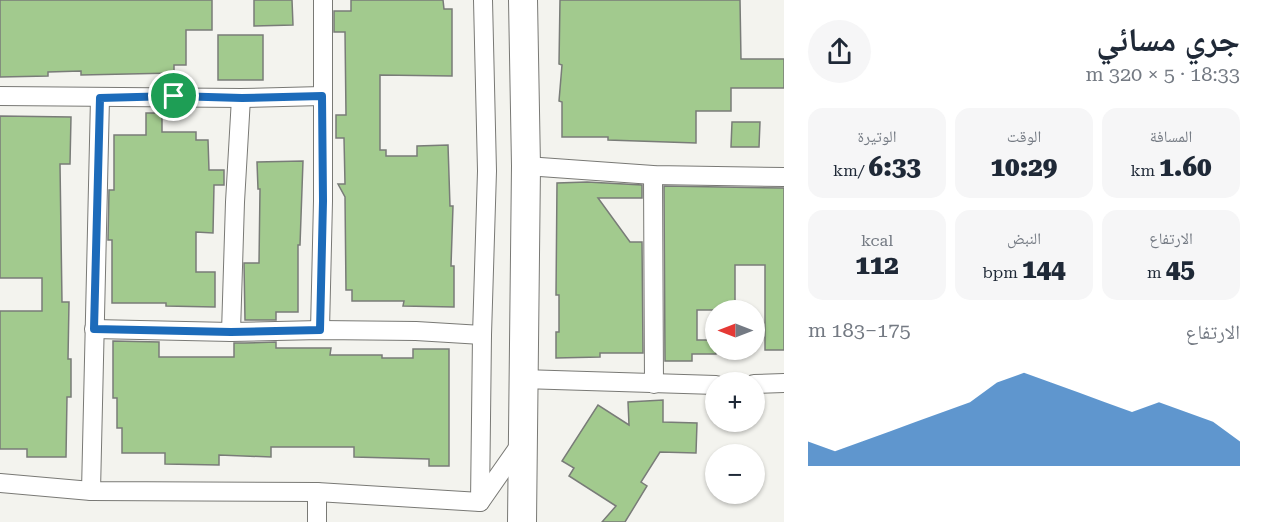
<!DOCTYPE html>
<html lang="ar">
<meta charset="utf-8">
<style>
:root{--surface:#fff;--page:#f6f6f7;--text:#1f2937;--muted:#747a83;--accent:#1c6bba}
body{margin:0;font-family:"Roboto Serif","Noto Naskh Arabic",serif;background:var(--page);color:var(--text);direction:rtl;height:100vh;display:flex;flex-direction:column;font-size:22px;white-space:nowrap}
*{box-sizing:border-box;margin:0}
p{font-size:20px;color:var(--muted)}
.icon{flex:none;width:33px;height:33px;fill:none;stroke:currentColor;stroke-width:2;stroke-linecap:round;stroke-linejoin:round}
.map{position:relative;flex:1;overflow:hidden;direction:ltr}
.sheet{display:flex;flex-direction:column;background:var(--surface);width:480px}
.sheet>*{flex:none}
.needle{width:39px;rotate:270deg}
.buttons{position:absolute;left:705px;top:300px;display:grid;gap:12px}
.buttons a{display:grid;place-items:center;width:60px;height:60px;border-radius:50%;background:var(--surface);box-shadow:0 2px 4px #0004;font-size:30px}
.pin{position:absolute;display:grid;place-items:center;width:51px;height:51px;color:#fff;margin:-26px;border:3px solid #fff;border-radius:50%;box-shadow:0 2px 6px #0007}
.round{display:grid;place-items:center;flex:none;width:63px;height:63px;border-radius:32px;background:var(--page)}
.summary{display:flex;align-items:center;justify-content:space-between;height:102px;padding:0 24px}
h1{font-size:33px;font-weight:800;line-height:45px}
.metrics{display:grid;grid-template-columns:repeat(3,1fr);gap:9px;height:102px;padding:6px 24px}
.metrics div{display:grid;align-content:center;border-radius:15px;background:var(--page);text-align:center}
.metrics b{font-size:26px;font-weight:800}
.metrics small{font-size:16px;font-weight:400}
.metrics p{font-size:16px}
.chart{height:168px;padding:12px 24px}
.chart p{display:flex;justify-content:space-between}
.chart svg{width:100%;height:108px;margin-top:6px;fill:var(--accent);opacity:.7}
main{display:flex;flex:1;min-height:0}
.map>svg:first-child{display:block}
</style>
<main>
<section class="sheet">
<div class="summary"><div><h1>جري مسائي</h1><p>18:33 · 5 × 320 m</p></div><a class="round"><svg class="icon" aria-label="share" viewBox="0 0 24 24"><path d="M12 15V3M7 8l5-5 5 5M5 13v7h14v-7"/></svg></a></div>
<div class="metrics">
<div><p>المسافة</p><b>1.60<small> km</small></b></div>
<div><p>الوقت</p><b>10:29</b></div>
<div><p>الوتيرة</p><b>6:33<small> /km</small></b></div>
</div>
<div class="metrics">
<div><p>الارتفاع</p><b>45<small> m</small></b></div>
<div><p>النبض</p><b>144<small> bpm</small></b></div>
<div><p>kcal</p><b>112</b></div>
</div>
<div class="chart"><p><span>الارتفاع</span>175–183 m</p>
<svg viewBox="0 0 160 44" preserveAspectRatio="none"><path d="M0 44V34L10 38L20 34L30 30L40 26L50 22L60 18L70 10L80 6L90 10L100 14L110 18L120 22L130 18L140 22L150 26L160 34V44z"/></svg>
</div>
</section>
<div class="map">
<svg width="784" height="522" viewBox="0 0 784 522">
<rect width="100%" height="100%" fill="#f3f3ee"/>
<g fill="#a2ca8e" stroke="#797c78" stroke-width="1.5">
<path d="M0 0H212V30H186V65H174V73L81 75V71L48 72V76L0 77Z"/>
<path d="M254 0H292L293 25 254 26Z"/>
<path d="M351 0H443L444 9H452V76L380 75V150H386V156H417V146L448 145 450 206H453L451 266H454V307L403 306 404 301H352V290H346L345 197 338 184H345L344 138H336V115H346L345 32H334V11H351Z"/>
<path d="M560 0H740L741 59H784V88H731V111H696V143L608 140V137H562V102L559 101 562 65 559 64Z"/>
<rect x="218" y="35" width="45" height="45"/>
<path d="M146 113H162V132H196V140H208L209 170H224V185H214L213 233 196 232V272H215V307L166 306V303H112V240H108L109 190H114V135H146Z"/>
<path d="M0 116 71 117 70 164H60L62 302H69L68 359H71V397H67L66 457H27V449H0V311H42V278H0Z"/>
<path d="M732 122H760L759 147H731Z"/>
<path d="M303 161 300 245H298V312H276V320H245L244 263H259L260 189H258L257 162Z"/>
<path d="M587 182 642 185V198H598L630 242H642L643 353H600V357L556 358V332H559V295H556L557 183Z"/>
<path d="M664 186 784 188V350H765V265H735V310H697V340H716V354H692V361H665Z"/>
<path d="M113 341 159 342V357H234V343H245L276 342V348H331L330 355H382V358H413V349H449V466H429V459L354 457V447H271V457L219 455V465L165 464V453H122V428H117V398H113Z"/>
<path d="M663 400V422L697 423 696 453 660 452 641 482 647 486 625 522H602L616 506 569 476 574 468 562 461 598 405 629 425 628 402Z"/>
</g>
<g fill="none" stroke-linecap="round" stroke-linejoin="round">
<defs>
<g id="minor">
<path d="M0 96 241 98 322 96"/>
<path d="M526 166 653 175 784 177"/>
<path d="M653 175 654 384"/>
<path d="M94 329 231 332 320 330 416 331 482 335"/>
<path d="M320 330 323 201V0"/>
<path d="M231 332 235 202 241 98"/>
<path d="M522 379 716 385"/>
<path d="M754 384 784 383"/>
<path d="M0 483 91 491 317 492 480 502 522 442"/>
<path d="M91 491 100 98"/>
<path d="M317 492V522"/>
<path d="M480 502 482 335 487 171 483 0"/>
</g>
<path id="primary" d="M522 522 526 166 523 0"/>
</defs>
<use href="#minor" stroke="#797975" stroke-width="20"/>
<use href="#primary" stroke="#797975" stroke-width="30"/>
<use href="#minor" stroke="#fff" stroke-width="18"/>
<use href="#primary" stroke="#fff" stroke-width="28"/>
</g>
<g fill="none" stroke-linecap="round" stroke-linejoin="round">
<defs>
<path id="route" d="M174 96 242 98 322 96 323 201 320 330 231 332 94 329 100 98Z"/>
</defs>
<use href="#route" stroke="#fff" stroke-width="12"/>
<use href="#route" stroke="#1c6bba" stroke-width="8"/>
</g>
</svg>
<div class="buttons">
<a><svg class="needle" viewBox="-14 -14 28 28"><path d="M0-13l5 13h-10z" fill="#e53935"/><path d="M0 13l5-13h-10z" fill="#747a83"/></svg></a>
<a>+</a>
<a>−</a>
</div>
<div class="pin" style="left:174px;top:96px;background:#1e9e55"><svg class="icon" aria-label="arrive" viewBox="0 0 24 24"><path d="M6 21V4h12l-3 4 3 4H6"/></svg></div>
</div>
</main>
